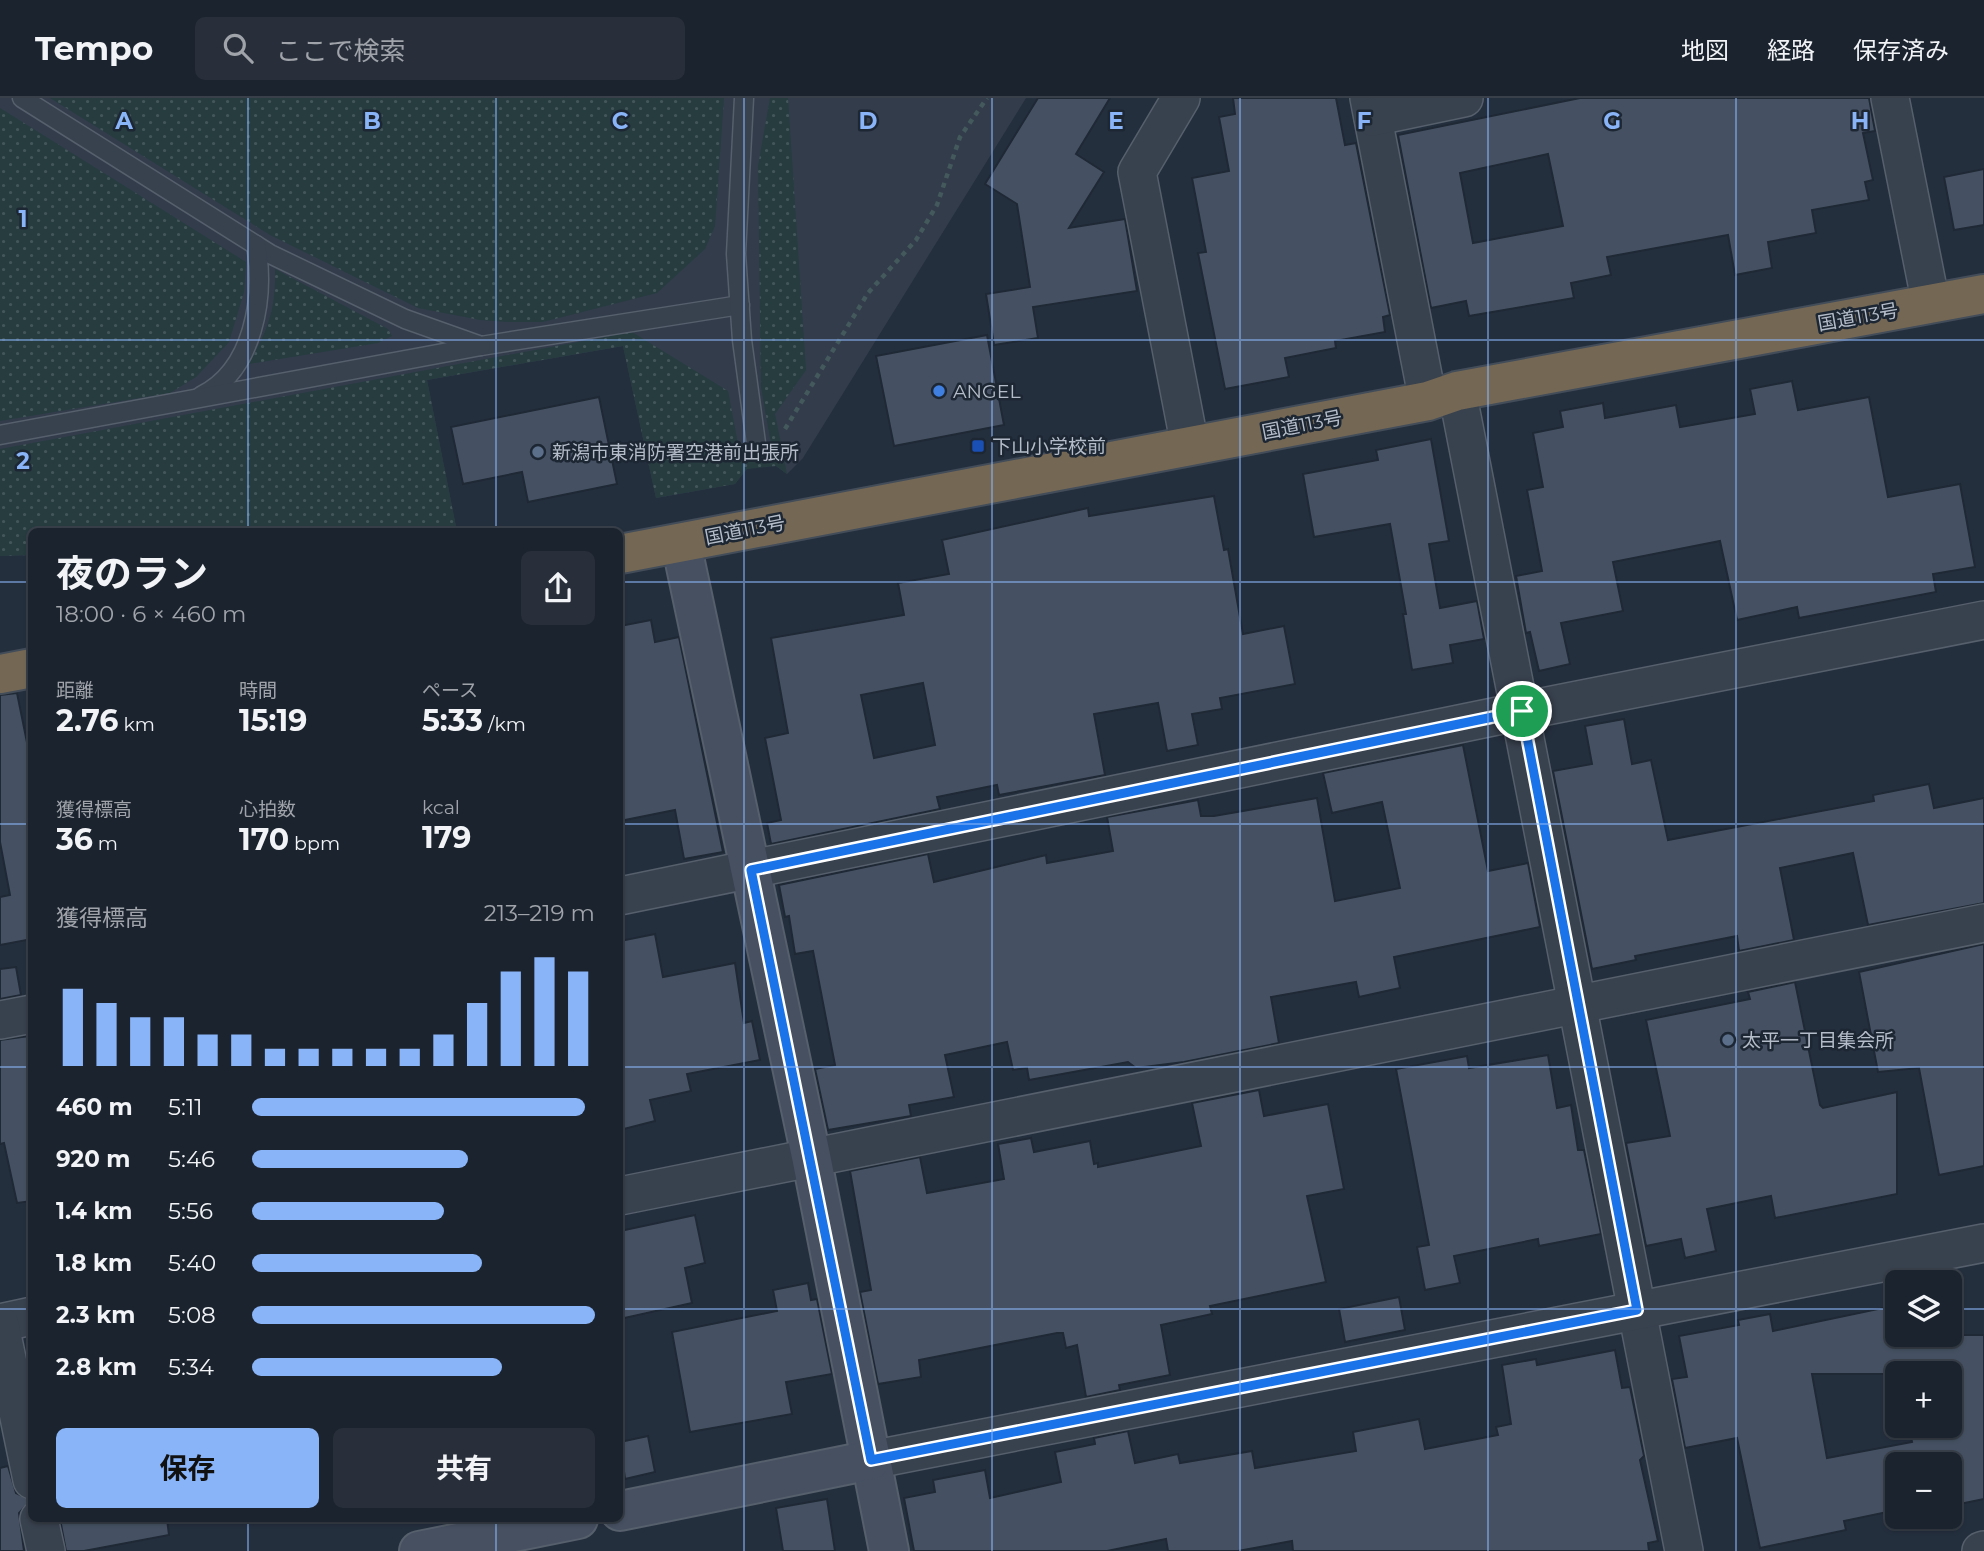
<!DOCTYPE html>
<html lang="ja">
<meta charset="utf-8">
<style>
:root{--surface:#1b232e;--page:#282f3a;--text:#f1f3f6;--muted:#a0a4aa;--line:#39404a;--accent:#8ab4f8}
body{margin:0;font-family:Montserrat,"Noto Sans JP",sans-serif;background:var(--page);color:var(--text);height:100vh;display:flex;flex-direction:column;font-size:26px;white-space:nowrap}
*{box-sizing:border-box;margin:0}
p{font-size:23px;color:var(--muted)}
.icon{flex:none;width:38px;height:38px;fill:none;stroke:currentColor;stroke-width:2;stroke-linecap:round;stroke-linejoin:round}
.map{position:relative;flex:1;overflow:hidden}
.panel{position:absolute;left:28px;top:430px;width:595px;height:994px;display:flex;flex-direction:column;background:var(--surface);border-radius:10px;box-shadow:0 2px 5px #0004,0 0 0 2px var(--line)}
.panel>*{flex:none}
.buttons{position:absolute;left:1885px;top:1172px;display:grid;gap:14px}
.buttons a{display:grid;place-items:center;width:77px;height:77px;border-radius:10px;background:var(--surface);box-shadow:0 2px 5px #0004,0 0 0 2px var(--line);font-size:35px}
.pin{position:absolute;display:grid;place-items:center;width:60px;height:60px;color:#fff;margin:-30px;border:4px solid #fff;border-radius:50%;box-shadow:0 2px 7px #0007}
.round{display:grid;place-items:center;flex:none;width:74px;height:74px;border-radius:10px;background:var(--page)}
.headline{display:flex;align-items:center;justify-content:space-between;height:119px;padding:0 28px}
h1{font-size:38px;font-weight:700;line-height:52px}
.metrics{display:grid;grid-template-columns:repeat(3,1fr);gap:10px;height:119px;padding:7px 28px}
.metrics div{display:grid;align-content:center}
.metrics b{font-size:30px;font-weight:700}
.metrics small{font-size:19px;font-weight:400}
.metrics p{font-size:19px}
.chart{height:196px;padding:14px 28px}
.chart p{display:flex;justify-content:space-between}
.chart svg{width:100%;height:126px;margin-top:7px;stroke:var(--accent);stroke-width:6}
.button{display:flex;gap:14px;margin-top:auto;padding:14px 28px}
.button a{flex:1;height:80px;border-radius:10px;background:var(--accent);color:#111;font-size:28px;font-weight:700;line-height:80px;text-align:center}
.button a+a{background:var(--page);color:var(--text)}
ul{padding:0 28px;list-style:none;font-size:23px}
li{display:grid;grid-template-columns:112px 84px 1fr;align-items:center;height:52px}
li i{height:18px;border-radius:9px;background:var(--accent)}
header{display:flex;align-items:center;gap:42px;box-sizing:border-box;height:98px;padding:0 35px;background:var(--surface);border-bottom:2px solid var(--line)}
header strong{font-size:33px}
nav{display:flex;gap:38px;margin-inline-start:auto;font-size:24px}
.search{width:490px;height:63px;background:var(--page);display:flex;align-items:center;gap:18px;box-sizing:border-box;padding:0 24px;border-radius:10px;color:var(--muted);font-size:26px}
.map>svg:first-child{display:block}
</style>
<header>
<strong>Tempo</strong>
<div class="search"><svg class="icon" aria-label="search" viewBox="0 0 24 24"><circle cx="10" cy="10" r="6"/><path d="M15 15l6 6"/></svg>ここで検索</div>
<nav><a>地図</a><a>経路</a><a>保存済み</a></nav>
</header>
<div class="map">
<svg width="1984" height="1453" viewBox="0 0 1984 1453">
<defs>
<pattern id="grass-dots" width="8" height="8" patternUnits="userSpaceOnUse" patternTransform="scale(1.75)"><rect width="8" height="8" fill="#263c3f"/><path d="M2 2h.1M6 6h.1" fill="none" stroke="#435659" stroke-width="1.8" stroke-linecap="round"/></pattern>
</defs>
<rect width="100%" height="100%" fill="#242f3e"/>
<path fill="#323c4b" d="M0 0H1026L803 360 787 376 776 368H764L746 371 735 386 656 400 623 248 427 282 457 434H32L31 457 0 458Z"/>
<g fill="url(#grass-dots)">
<path d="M50 0H724L715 128 705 151 657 195 543 224H508L480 222 418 210 270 137Z"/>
<path d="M770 0H788L806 272 775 316 787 376 776 368 747 371 735 386 656 400 623 248 427 282 457 434H32L31 457 0 458V351L632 234 728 293 739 351 771 346 761 289 758 68Z"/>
<path d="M0 10 246 164 244 194 229 244 196 279 170 295 0 323Z"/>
<path d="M275 171 388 231 392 238 378 245 249 266C268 231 276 212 275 171Z"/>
</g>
<g fill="#455162" stroke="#1f2835" stroke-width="2" fill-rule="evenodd">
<path d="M1038 0H1110L1076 56 1104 74 1069 130 1125 121 1137 193 1033 209 1038 240 994 247 986 196 1030 189 1017 106 985 86Z"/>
<path d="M1233 0H1336L1345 47 1356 45 1390 217 1383 219 1385 234 1335 243 1336 250 1285 260 1289 279 1225 291 1198 155 1206 154 1192 80 1229 73 1219 19 1235 16Z"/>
<path d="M1580 0H1869L1875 33 1863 35 1873 82 1865 84 1869 102 1812 112 1816 135 1768 144 1772 170 1735 177 1728 137 1607 159 1611 177 1571 185 1574 200 1469 218 1466 203 1431 210 1398 37ZM1548 56 1563 128 1473 145 1460 75Z"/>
<path d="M1984 71V127L1954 132 1944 79Z"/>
<path d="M987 237 1004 327 894 348 876 258Z"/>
<path d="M1792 283 1798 312 1869 299 1888 399 1960 386 1975 469 1933 476 1936 494 1799 520 1797 509 1737 522 1720 443 1613 464 1623 513 1561 525 1570 566 1539 573 1530 534 1526 535 1516 478 1542 473 1527 392 1543 389 1533 335 1563 329 1560 313 1603 305 1605 320 1676 307 1680 329 1755 316 1750 291Z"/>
<path d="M599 299 617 386 528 404 522 374 463 386 451 329Z"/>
<path d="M1431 341 1449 443 1429 446 1440 510 1477 503 1484 541 1450 547 1453 565 1412 572 1403 516H1406L1390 426 1314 439 1303 376 1378 362 1376 352Z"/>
<path d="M1214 398 1224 452 1228 451 1243 536 1284 528 1295 586 1220 600 1222 611 1192 616 1198 647 1167 653 1158 605 1094 616 1105 677 999 697 997 687 937 699 940 711 771 746 767 725 781 722 765 640 788 635 771 540 904 517 898 485 949 476 942 442 1088 410 1089 418ZM923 585 935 647 874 660 861 597Z"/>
<path d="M651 522 655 544 679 539 723 754 684 761 675 712 620 723V528Z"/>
<path d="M17 595 32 669V841L0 847V799L10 797 0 744V597Z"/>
<path d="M1624 621 1632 666 1651 662 1668 742 1874 703 1873 697 1929 686 1934 710 1984 700V805L1868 827 1853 755 1780 770 1794 842 1739 853 1737 838 1635 858 1636 862 1592 871 1553 673 1592 666 1585 628Z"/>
<path d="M1463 647 1488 773 1528 765 1540 829 1394 859 1400 890 1359 899 1356 884 1271 899 1279 945 1184 964 1136 970 1128 964 1029 982 1027 970 1013 972 1007 944 945 957 954 999 909 1007 911 1018 828 1032 815 971 835 967 813 853 795 856 789 818 785 819 779 787 928 756 934 784 1046 757 1047 765 1113 753 1107 719 1198 702 1201 718H1214L1317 700 1335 803 1400 790 1382 704 1332 715 1323 675Z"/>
<path d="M655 836 663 879 735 865 744 925 752 923 760 962 687 976 691 993 650 1002 655 1023 620 1032V843Z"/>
<path d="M1984 846V1068L1939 1077 1919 970 1878 974 1859 874Z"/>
<path d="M16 869 21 897 0 901V871Z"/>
<path d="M1795 884 1820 1007 1823 1010 1897 994V1096L1775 1120 1771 1098 1707 1111 1716 1153 1685 1160 1681 1141 1646 1148 1626 1045 1670 1038 1646 922 1750 901 1748 894Z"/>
<path d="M29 938 32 1103 17 1105 4 1045 0 1046V942Z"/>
<path d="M1548 957 1557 1010 1571 1007 1578 1052H1584L1601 1136 1539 1148 1538 1141 1454 1158 1460 1185 1425 1192 1417 1149 1429 1147 1396 971 1467 958 1469 970Z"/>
<path d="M1259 992 1264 1018 1328 1006 1344 1091 1307 1098 1326 1184 1210 1208 1212 1216 1161 1227 1170 1277 1119 1287 1120 1292 1086 1299 1077 1247 1066 1250 1063 1235H1057L919 1262 921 1279 878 1286 860 1194 871 1192 850 1073 920 1059 927 1095 1004 1081 998 1046 1031 1040 1034 1054 1090 1043 1094 1066 1098 1065V1069L1201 1048 1192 1005Z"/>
<path d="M695 1117 705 1165 685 1170 692 1205 620 1221V1133Z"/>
<path d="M808 1185 811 1202 817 1201 832 1276 786 1284 792 1316 690 1334 672 1234 777 1213 773 1192Z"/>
<path d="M1399 1199 1405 1232 1345 1244 1339 1211Z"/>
<path d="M1897 1207V1237H1984V1401L1950 1408V1367H1897V1412L1844 1423 1846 1432 1760 1450 1737 1340 1685 1350 1672 1281 1687 1279 1679 1238 1739 1227 1738 1222 1770 1216 1773 1233ZM1812 1276H1950V1328H1909L1912 1344 1827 1360Z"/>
<path d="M1615 1252 1622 1290 1630 1289 1644 1358 1640 1362 1658 1443 1648 1445 1649 1453H1293L1292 1443 1238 1453H1168L1166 1441 1107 1453H914L904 1400 935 1394 933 1382 985 1372 990 1400 1061 1384 1055 1354 1095 1346 1094 1340 1128 1333 1135 1365 1178 1356 1180 1365 1252 1353 1255 1370 1356 1353 1353 1334 1419 1321 1425 1351 1498 1337 1496 1329 1511 1326 1502 1267 1536 1261 1537 1267Z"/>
<path d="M648 1338 655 1374 625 1381 620 1344Z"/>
<path d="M8 1368 16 1395 31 1402 19 1415 24 1453H0V1370Z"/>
<path d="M827 1401 835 1453H783L776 1410Z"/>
<path d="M60 1421H167L169 1437 84 1453H66Z"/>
</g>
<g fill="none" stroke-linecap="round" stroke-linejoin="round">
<defs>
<g id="lane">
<path d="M22 0 270 156 405 221 481 248 740 207"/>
<path d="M744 0 736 156 742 242 756 345"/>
<path d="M201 298C254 272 265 199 256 147"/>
<path d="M0 337 481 248"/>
</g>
<g id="street">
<path d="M1181 0 1137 74 1190 348"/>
<path d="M1369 0 1428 303"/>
<path d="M1890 0 1931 206"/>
<path d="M1373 19 1464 0"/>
<path d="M1457 293 1684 1453"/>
<path d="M620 798 1522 613 1984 522"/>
<path d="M0 922 32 916"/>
<path d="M620 1098 1984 825"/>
<path d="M0 1225 32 1218"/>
<path d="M0 1227 32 1382"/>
<path d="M871 1362 1984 1145"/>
<path d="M39 1421 46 1453"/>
<path d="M1981 1453 1984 1452"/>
</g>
<g id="secondary">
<path d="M681 445 811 1058 889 1453"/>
<path d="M620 1413 871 1362"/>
<path d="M419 1453 578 1421"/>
</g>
<g id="highway">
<path d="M620 456 1428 303 1457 293 1984 196"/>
<path d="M0 576 32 570"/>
</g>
</defs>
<use href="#lane" stroke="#565f6c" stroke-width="21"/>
<use href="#street" stroke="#565f6c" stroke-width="40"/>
<use href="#secondary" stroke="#565f6c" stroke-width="42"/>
<use href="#highway" stroke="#434c59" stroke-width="42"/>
<path stroke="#44595c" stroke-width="4.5" stroke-dasharray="5 5" stroke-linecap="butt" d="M785 331 868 195 916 142 937 107 960 39 987 0"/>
<use href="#lane" stroke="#38414e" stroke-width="18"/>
<use href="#street" stroke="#38414e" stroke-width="37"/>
<use href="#secondary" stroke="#465061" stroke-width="38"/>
<use href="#highway" stroke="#746855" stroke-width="38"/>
</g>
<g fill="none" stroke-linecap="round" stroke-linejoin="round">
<defs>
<path id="route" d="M1522 613 1637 1212 871 1362 751 772Z"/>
</defs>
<use href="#route" stroke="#fff" stroke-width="14"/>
<use href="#route" stroke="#1a73e8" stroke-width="9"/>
</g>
<path fill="none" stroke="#8ab4f8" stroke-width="2" stroke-opacity="0.55" d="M248 0V434M496 0V434M744 0V1453M992 0V1453M1240 0V1453M1488 0V1453M1736 0V1453M0 242H1984M0 484H32M620 484H1984M0 726H32M620 726H1984M0 969H32M620 969H1984M0 1211H32M620 1211H1897M1950 1211H1984M248 1421V1453M496 1421V1453"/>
<circle fill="#3f7fe0" stroke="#1d2633" stroke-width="2.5" cx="939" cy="293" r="7"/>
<rect fill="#1a4fb4" stroke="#1d2633" stroke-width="2.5" x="971" y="341" width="14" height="14" rx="3.5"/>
<g fill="#5c6f8a" stroke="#1d2633" stroke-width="2.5">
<circle cx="538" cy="354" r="7"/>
<circle cx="1728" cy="942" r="7"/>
</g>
<g text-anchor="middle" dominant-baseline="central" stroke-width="5" stroke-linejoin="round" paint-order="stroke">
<g font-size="19" fill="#b4bcc9" stroke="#1d2633">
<text transform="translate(1858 219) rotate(-10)">国道113号</text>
<text transform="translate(1302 327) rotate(-11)">国道113号</text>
<text transform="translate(745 432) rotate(-11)">国道113号</text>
</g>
<g font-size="19" fill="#b4bcc9" stroke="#1d2633" text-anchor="start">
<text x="953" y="293">ANGEL</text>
<text x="992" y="348">下山小学校前</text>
<text x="552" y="354">新潟市東消防署空港前出張所</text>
<text x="1742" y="942">太平一丁目集会所</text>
</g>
</g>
<g font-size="23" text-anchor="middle" font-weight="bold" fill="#8ab4f8" stroke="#1d2633" stroke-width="5" stroke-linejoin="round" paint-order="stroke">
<text x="124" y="31">A</text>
<text x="372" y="31">B</text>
<text x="620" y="31">C</text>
<text x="868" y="31">D</text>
<text x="1116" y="31">E</text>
<text x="1364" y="31">F</text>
<text x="1612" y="31">G</text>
<text x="1860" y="31">H</text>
<text x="23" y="129">1</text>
<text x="23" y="371">2</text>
</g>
</svg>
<div class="buttons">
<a><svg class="icon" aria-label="layers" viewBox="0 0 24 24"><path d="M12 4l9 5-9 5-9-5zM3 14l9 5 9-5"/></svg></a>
<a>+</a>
<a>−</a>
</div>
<div class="pin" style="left:1522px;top:613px;background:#1e9e55"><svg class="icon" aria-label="arrive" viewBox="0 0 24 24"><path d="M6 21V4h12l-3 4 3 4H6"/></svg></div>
<section class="panel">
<div class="headline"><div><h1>夜のラン</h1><p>18:00 · 6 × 460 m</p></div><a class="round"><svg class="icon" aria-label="share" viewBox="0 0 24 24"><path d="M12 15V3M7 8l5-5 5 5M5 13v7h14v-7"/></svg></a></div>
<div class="metrics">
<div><p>距離</p><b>2.76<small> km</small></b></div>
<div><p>時間</p><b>15:19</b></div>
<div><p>ペース</p><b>5:33<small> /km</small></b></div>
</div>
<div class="metrics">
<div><p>獲得標高</p><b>36<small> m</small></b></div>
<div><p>心拍数</p><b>170<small> bpm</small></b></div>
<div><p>kcal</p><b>179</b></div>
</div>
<div class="chart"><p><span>獲得標高</span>213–219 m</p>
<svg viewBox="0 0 160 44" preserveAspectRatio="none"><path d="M5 44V17M15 44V22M25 44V27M35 44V27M45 44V33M55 44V33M65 44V38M75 44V38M85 44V38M95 44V38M105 44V38M115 44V33M125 44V22M135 44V11M145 44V6M155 44V11"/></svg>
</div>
<ul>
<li><b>460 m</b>5:11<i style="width:97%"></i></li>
<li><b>920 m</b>5:46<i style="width:63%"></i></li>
<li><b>1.4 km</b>5:56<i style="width:56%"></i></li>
<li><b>1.8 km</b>5:40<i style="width:67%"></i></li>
<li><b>2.3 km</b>5:08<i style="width:100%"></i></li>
<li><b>2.8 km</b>5:34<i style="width:73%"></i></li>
</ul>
<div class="button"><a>保存</a><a>共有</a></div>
</section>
</div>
